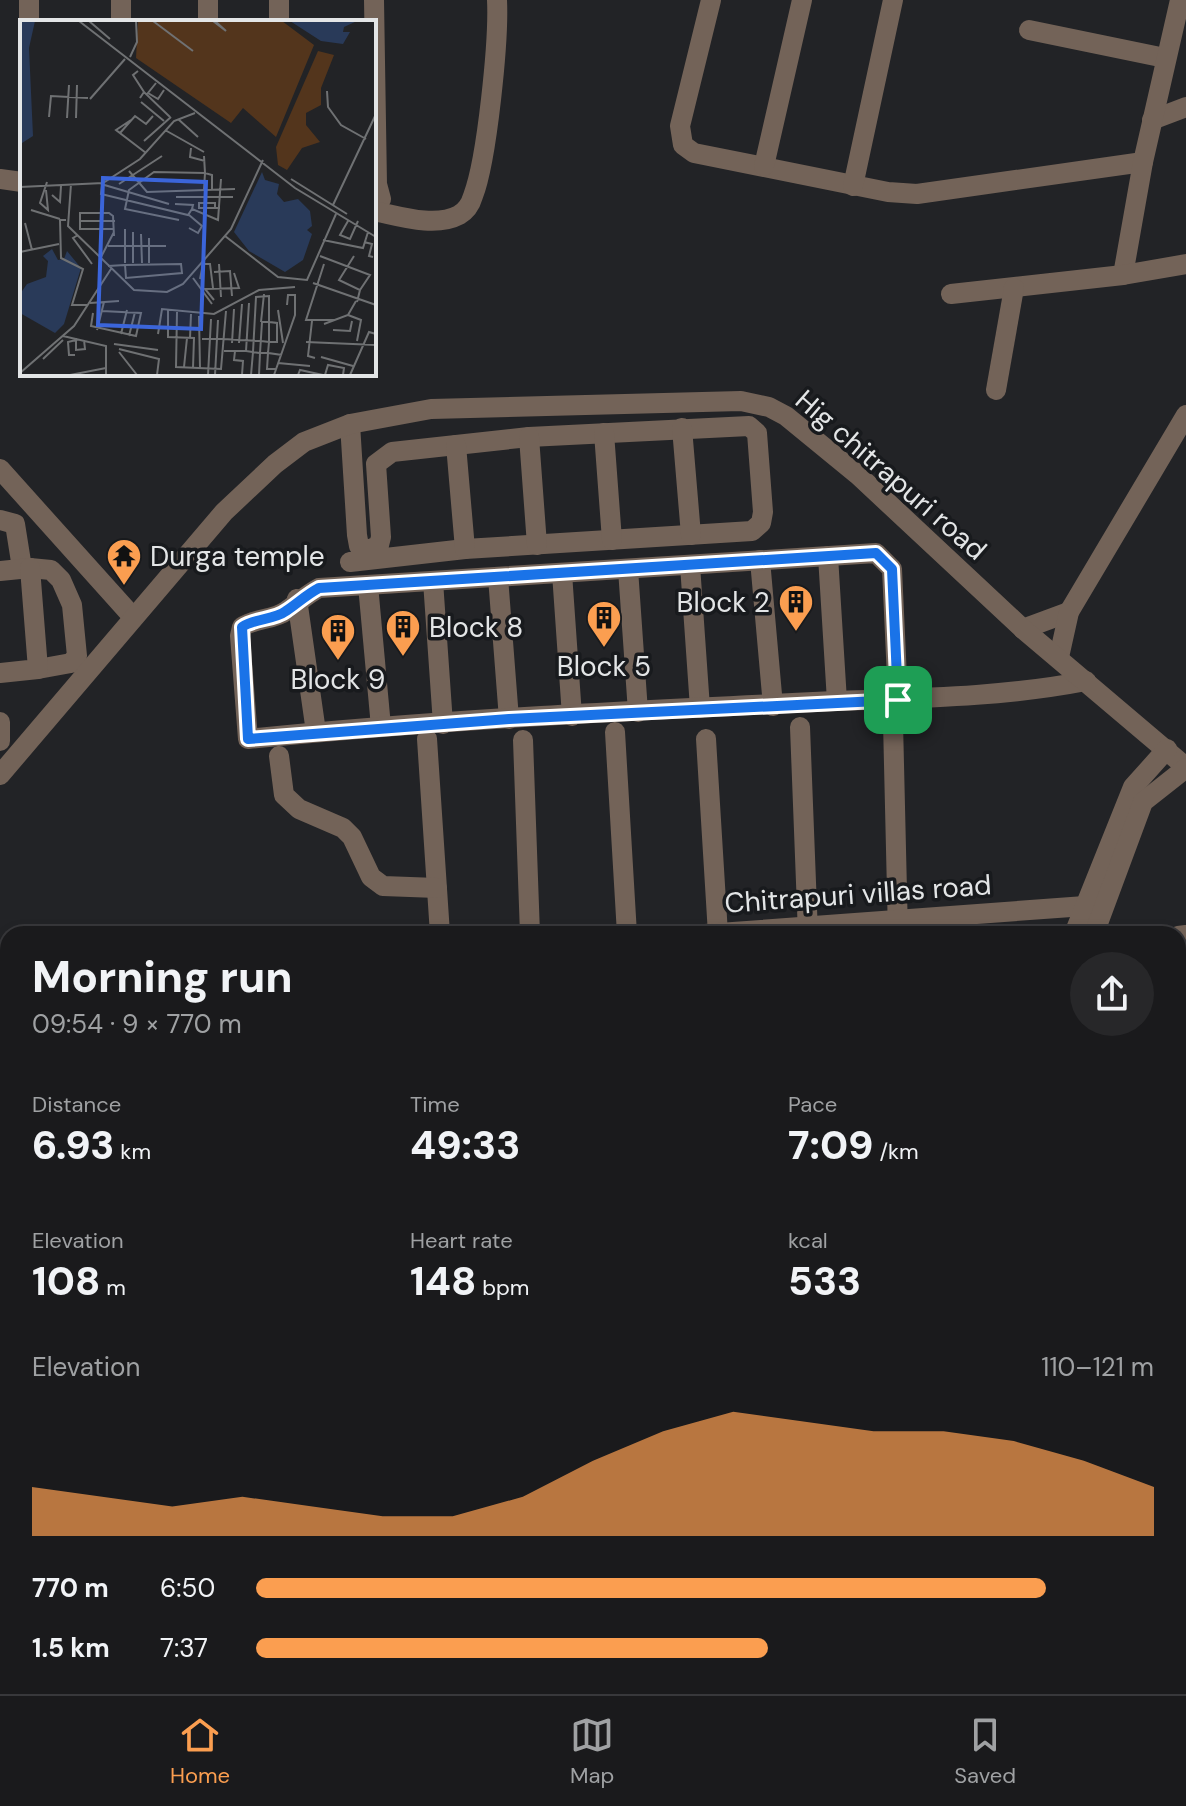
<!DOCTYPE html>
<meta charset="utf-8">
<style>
:root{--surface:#1a1a1c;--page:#272729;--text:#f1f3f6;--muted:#9fa1a3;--line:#38383b;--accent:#fb9e50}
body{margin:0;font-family:"DM Sans",sans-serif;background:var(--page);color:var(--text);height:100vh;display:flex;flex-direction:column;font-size:30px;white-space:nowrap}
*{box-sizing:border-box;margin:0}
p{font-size:26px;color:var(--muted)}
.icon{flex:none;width:44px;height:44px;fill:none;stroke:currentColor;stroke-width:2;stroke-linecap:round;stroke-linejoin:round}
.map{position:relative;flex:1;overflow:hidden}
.panel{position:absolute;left:0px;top:926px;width:1186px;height:768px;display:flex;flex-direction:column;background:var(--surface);border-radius:24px 24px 0 0;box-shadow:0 4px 12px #0003,0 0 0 2px var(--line)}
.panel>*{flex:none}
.pin{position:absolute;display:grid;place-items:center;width:68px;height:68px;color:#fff;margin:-34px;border-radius:16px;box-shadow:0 4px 12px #0006}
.round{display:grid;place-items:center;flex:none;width:84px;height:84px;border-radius:42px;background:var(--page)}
.summary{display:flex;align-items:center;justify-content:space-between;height:136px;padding:0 32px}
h1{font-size:44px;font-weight:800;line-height:60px}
.stats{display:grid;grid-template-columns:repeat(3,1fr);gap:12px;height:136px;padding:8px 32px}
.stats div{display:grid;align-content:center}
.stats b{font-size:40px;font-weight:800}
.stats small{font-size:22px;font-weight:400}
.stats p{font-size:22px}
.chart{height:224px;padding:16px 32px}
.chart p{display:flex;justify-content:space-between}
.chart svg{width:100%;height:144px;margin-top:8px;fill:var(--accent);opacity:.7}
ul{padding:0 32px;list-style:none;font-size:26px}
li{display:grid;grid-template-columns:128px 96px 1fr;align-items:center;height:60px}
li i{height:20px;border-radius:10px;background:var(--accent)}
.tab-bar{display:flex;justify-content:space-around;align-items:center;height:112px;border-top:2px solid var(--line);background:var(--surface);font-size:22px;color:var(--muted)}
.tab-bar a{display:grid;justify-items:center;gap:4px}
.tab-bar .active{color:var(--accent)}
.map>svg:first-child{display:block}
</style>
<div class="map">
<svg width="1186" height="1694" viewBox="0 0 1186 1694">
<rect width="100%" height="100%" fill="#222326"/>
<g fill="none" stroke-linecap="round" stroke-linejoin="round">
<g stroke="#736358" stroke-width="20">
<path d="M279 0V22"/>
<path d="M374 0 377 184 381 199"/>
<path d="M711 0 680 126 683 145 694 153 888 192 917 194 1143 162"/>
<path d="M29 22V0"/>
<path d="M121 22V0"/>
<path d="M208 22V0"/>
<path d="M1029 30 1165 58"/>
<path d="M1152 120 1186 107"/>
<path d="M764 166 802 0"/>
<path d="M0 179 22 182"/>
<path d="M853 186 893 0"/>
<path d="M374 211C399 216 435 228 459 215 466 211 471 203 473 196 487 160 499 40 497 0"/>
<path d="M1123 275 1143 162 1180 0"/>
<path d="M951 294 1123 275 1186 264"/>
<path d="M996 390 1014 288"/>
<path d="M350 424 357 535 359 546 369 550 379 545 381 537 376 464 392 452 529 437 749 426 757 433 763 512 761 523 752 531 465 549 350 562"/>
<path d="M682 428 691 535"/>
<path d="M604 433 612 540"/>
<path d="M529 437 537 545"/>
<path d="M456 445 465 549"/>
<path d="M0 469 132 616"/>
<path d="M0 520 15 524 22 568"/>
<path d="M828 556 837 701"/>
<path d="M760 560 773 706"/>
<path d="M690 565 700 708"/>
<path d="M628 569 638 712"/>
<path d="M0 571 30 568 51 570 61 580 72 605 77 656 71 663 38 669"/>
<path d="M562 573 572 716"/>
<path d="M498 577 509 719"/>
<path d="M433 581 443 724"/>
<path d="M368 585 381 727"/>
<path d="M297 599 316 732"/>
<path d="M1023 629 1069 612"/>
<path d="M1059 657 1069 612 1186 415"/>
<path d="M0 673 38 669 30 568"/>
<path d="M898 700 892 569 876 553 319 588C306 595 298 603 286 611 274 620 255 618 242 627L240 636 248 739C444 719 641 710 837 701 920 698 1004 697 1086 681"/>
<path d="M0 722V741"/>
<path d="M893 722 898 934"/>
<path d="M800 727 808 934"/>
<path d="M615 732 627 934"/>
<path d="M427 739 440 934"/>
<path d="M706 739 718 934"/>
<path d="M523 740 530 934"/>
<path d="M279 756 284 795 299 809 343 828 352 837 371 877 383 886 437 888"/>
<path d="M0 775 224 512 275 464 304 442 350 424 431 409 741 401 769 407 786 416 858 475 1023 629 1186 767"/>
<path d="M705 934 1085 906 1101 913"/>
<path d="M1074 934 1133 787 1167 749"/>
<path d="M1094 934 1143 802 1186 768"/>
<path d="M1178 936 1186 935"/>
<path d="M1178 1010H1186"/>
<path d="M1178 1082 1186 1081"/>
<path d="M1178 1106 1186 1105"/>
<path d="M1178 1203H1186"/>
<path d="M7 1232 8 1229"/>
<path d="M1178 1303H1186"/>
<path d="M0 1315 8 1319"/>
<path d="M0 1392H8"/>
<path d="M0 1443H8"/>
<path d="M1178 1507H1186"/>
<path d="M0 1519H8"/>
<path d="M1178 1604 1186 1606"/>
<path d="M0 1605H8"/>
<path d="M108 1686V1694"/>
<path d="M207 1686V1694"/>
<path d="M299 1686V1694"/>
<path d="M811 1686 817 1694"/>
<path d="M20 1694V1686"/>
<path d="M389 1694V1686"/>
<path d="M708 1694 719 1686"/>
<path d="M880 1694 891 1686"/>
<path d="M1011 1694 1022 1686"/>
</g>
<g stroke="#c4a48c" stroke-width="20">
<path d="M1178 1635 1186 1632"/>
<path d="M1178 1666 1186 1663"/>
<path d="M1066 1694 1079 1686"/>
<path d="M1121 1694 1135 1686"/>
</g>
</g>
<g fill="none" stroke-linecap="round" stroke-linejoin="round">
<defs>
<path id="route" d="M876 553 892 569 898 700 509 719 248 739 242 627C255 618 274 620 286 611 298 603 306 595 319 588Z"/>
</defs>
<use href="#route" stroke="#fff" stroke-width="16"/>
<use href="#route" stroke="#1a73e8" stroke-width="10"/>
</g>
<defs>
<symbol id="temple-pin" viewBox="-11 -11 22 30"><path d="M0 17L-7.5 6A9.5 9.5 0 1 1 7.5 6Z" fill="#fb9e50" stroke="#181a1d"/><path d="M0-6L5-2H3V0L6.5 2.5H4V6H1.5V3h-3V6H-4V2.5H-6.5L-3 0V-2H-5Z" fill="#111"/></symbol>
<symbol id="building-pin" viewBox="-11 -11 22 30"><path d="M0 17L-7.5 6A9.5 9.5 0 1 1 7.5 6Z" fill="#fb9e50" stroke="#181a1d"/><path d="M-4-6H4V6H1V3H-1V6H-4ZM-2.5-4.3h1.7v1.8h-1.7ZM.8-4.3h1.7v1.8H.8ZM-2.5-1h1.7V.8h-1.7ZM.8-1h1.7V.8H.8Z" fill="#111"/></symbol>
</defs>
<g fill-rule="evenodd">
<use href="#temple-pin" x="104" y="536" width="40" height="54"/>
<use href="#building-pin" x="776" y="582" width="40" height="54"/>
<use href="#building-pin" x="584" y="598" width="40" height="54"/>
<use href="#building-pin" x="383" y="607" width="40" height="54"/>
<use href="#building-pin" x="318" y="611" width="40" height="54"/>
</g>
<g text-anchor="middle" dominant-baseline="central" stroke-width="7" stroke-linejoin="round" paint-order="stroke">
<g font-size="28" fill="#e3e5e6" stroke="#181a1d">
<text transform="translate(891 475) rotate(41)">Hig chitrapuri road</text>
<text transform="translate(858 894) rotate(-4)">Chitrapuri villas road</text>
</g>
<g font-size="28" fill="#e3e5e6" stroke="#181a1d" text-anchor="start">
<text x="150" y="556">Durga temple</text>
<text x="770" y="602" text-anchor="end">Block 2</text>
<text x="429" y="627">Block 8</text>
<text x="604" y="666" text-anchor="middle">Block 5</text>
<text x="338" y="679" text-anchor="middle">Block 9</text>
</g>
</g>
<g transform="translate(20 20)">
<rect width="356" height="356" fill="#222326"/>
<path d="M118 1H262L294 25 256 117 223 88 211 103 116 38ZM298 31 314 35 301 68V85L286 93V105L300 122 282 128 267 150 258 145 256 127Z" fill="#53351c"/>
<path d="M0 1H15L9 28 13 116 2 123ZM270 1H337L324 7 323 12H330L323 24 301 21ZM242 152 245 160 259 164 257 174 264 182 278 179 290 191 292 206 287 210 292 214 283 240 265 252 229 231 214 212ZM32 229 38 240 44 239 47 231 61 248 44 304 35 313 0 293V274L7 264 26 257 28 241 23 236Z" fill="#293a59"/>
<path fill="none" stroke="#6f7173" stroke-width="2" d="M59 1 275 168 356 217M69 1 90 19M133 1 173 31M193 1 206 11 195 1M110 37 117 22 116 1M118 51 113 55 124 72M136 63 128 73 138 79 144 70M307 71 308 87 321 105 346 119M120 78 124 72 150 97M70 79 105 39M121 82 144 101M29 97 31 76 68 78M47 98 49 65M56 98 57 65M158 99 178 117M111 100 96 110 126 133M145 110 184 132M100 113 115 96 126 104 133 96M124 121 151 97M171 128 170 137 185 141M109 151 127 172 215 169M271 159 327 194M51 164 48 206 114 270 147 272 163 264 211 209 243 140M81 164 149 184M99 164 142 136M82 165 81 174 168 195 172 189M0 167 83 163 120 139 154 101 175 93M184 169 185 153 192 155V169M26 170 28 190 20 183 27 162M32 175 40 182 41 166M156 177H213M155 184 173 185 172 189 198 200 201 159M313 185 356 94M195 188V183H179V188H200M11 190 40 199M169 195 182 206 178 213 169 208M46 200H40L41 238 63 249 52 285H68M159 200 105 189 109 170 134 152 185 153 184 136M59 201H95M328 201 320 215 330 219 338 201M5 203 12 230M93 209H60V193H89L93 196 94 216M105 209V243M113 212V243M121 214 122 243M58 215 53 218 72 244M205 216 258 257 287 260 316 194M129 218V243M303 220 343 228 348 212M344 222 352 224 349 236 353 237M88 226H146M0 232 39 224M300 236 350 255 340 270M334 236 319 260 340 270 337 282M80 239 94 212M199 244 201 277M304 244 286 300H314M88 246 105 245 161 244 162 253 106 258 105 245M194 252 210 251 212 276M173 258 192 284M180 259 183 244H190L193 268M293 263 356 285M194 280 185 269 219 268 214 253M70 283 99 281M148 290V317L174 318 173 348M258 290 263 323M157 292 156 347 201 349 206 291M73 293 71 306 116 316 121 293 82 291M328 295 341 300 337 321M179 296 180 348M292 301 288 336 295 338M241 302 244 274M304 304 328 295 336 281M77 310 84 282M313 310 330 311 332 301M101 314 107 290M138 314 142 289 194 294 239 270 275 267M43 316 86 326V355M109 316 115 292M56 318V330L65 329 64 320M170 318 171 294M182 319H204L219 320 241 321 249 322H257V303L249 302V322L248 333H240L239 355M286 322 356 325M212 323 214 289M219 323 222 284M94 324 138 330M99 329 139 339 137 355M204 331H226L229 283M215 331 214 340 223 341 222 355M226 331 240 333 242 302H249V276L236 277 233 332 231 355M99 332 117 355M55 335H49L48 322 56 320M301 337 333 346M23 339 43 320M258 343 290 346M164 347 167 318M256 349H247L248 333 262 335M0 353 54 306 91 249M50 355 86 348M188 355 191 299M195 355 198 300M254 355 275 295V275H268L267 285M278 355 280 350 303 355M305 355 308 345 324 348 323 355M330 355 349 312 356 314"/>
<path fill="#3b65da" fill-opacity="0.15" stroke="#3b65da" stroke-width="4" d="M83 158 186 162 181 309 78 305Z"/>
<rect width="356" height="356" fill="none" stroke="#e3e5e6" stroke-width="4"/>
</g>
</svg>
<div class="pin" style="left:898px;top:700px;background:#1e9e55"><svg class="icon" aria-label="arrive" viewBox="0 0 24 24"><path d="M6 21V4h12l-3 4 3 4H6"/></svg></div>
<section class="panel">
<div class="summary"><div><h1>Morning run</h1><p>09:54 · 9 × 770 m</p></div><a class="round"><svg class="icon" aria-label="share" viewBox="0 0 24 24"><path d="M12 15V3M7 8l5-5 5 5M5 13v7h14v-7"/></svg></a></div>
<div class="stats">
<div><p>Distance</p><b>6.93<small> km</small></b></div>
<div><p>Time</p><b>49:33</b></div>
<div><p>Pace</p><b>7:09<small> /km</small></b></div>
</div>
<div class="stats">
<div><p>Elevation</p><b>108<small> m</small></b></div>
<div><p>Heart rate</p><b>148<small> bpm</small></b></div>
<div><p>kcal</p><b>533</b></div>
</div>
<div class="chart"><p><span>Elevation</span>110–121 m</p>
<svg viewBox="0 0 160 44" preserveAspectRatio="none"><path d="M0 44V29L10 32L20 35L30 32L40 35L50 38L60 38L70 32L80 21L90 12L100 6L110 9L120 12L130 12L140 15L150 21L160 29V44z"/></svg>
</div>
<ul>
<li><b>770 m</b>6:50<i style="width:88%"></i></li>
<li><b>1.5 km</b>7:37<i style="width:57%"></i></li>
</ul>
</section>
</div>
<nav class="tab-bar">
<a class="active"><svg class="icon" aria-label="home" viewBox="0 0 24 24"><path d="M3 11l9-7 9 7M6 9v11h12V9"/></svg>Home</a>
<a><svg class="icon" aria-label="map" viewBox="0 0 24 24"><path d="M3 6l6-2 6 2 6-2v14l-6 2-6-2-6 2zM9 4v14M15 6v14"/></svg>Map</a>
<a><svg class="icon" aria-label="saved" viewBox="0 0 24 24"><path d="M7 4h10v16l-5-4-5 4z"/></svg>Saved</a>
</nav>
